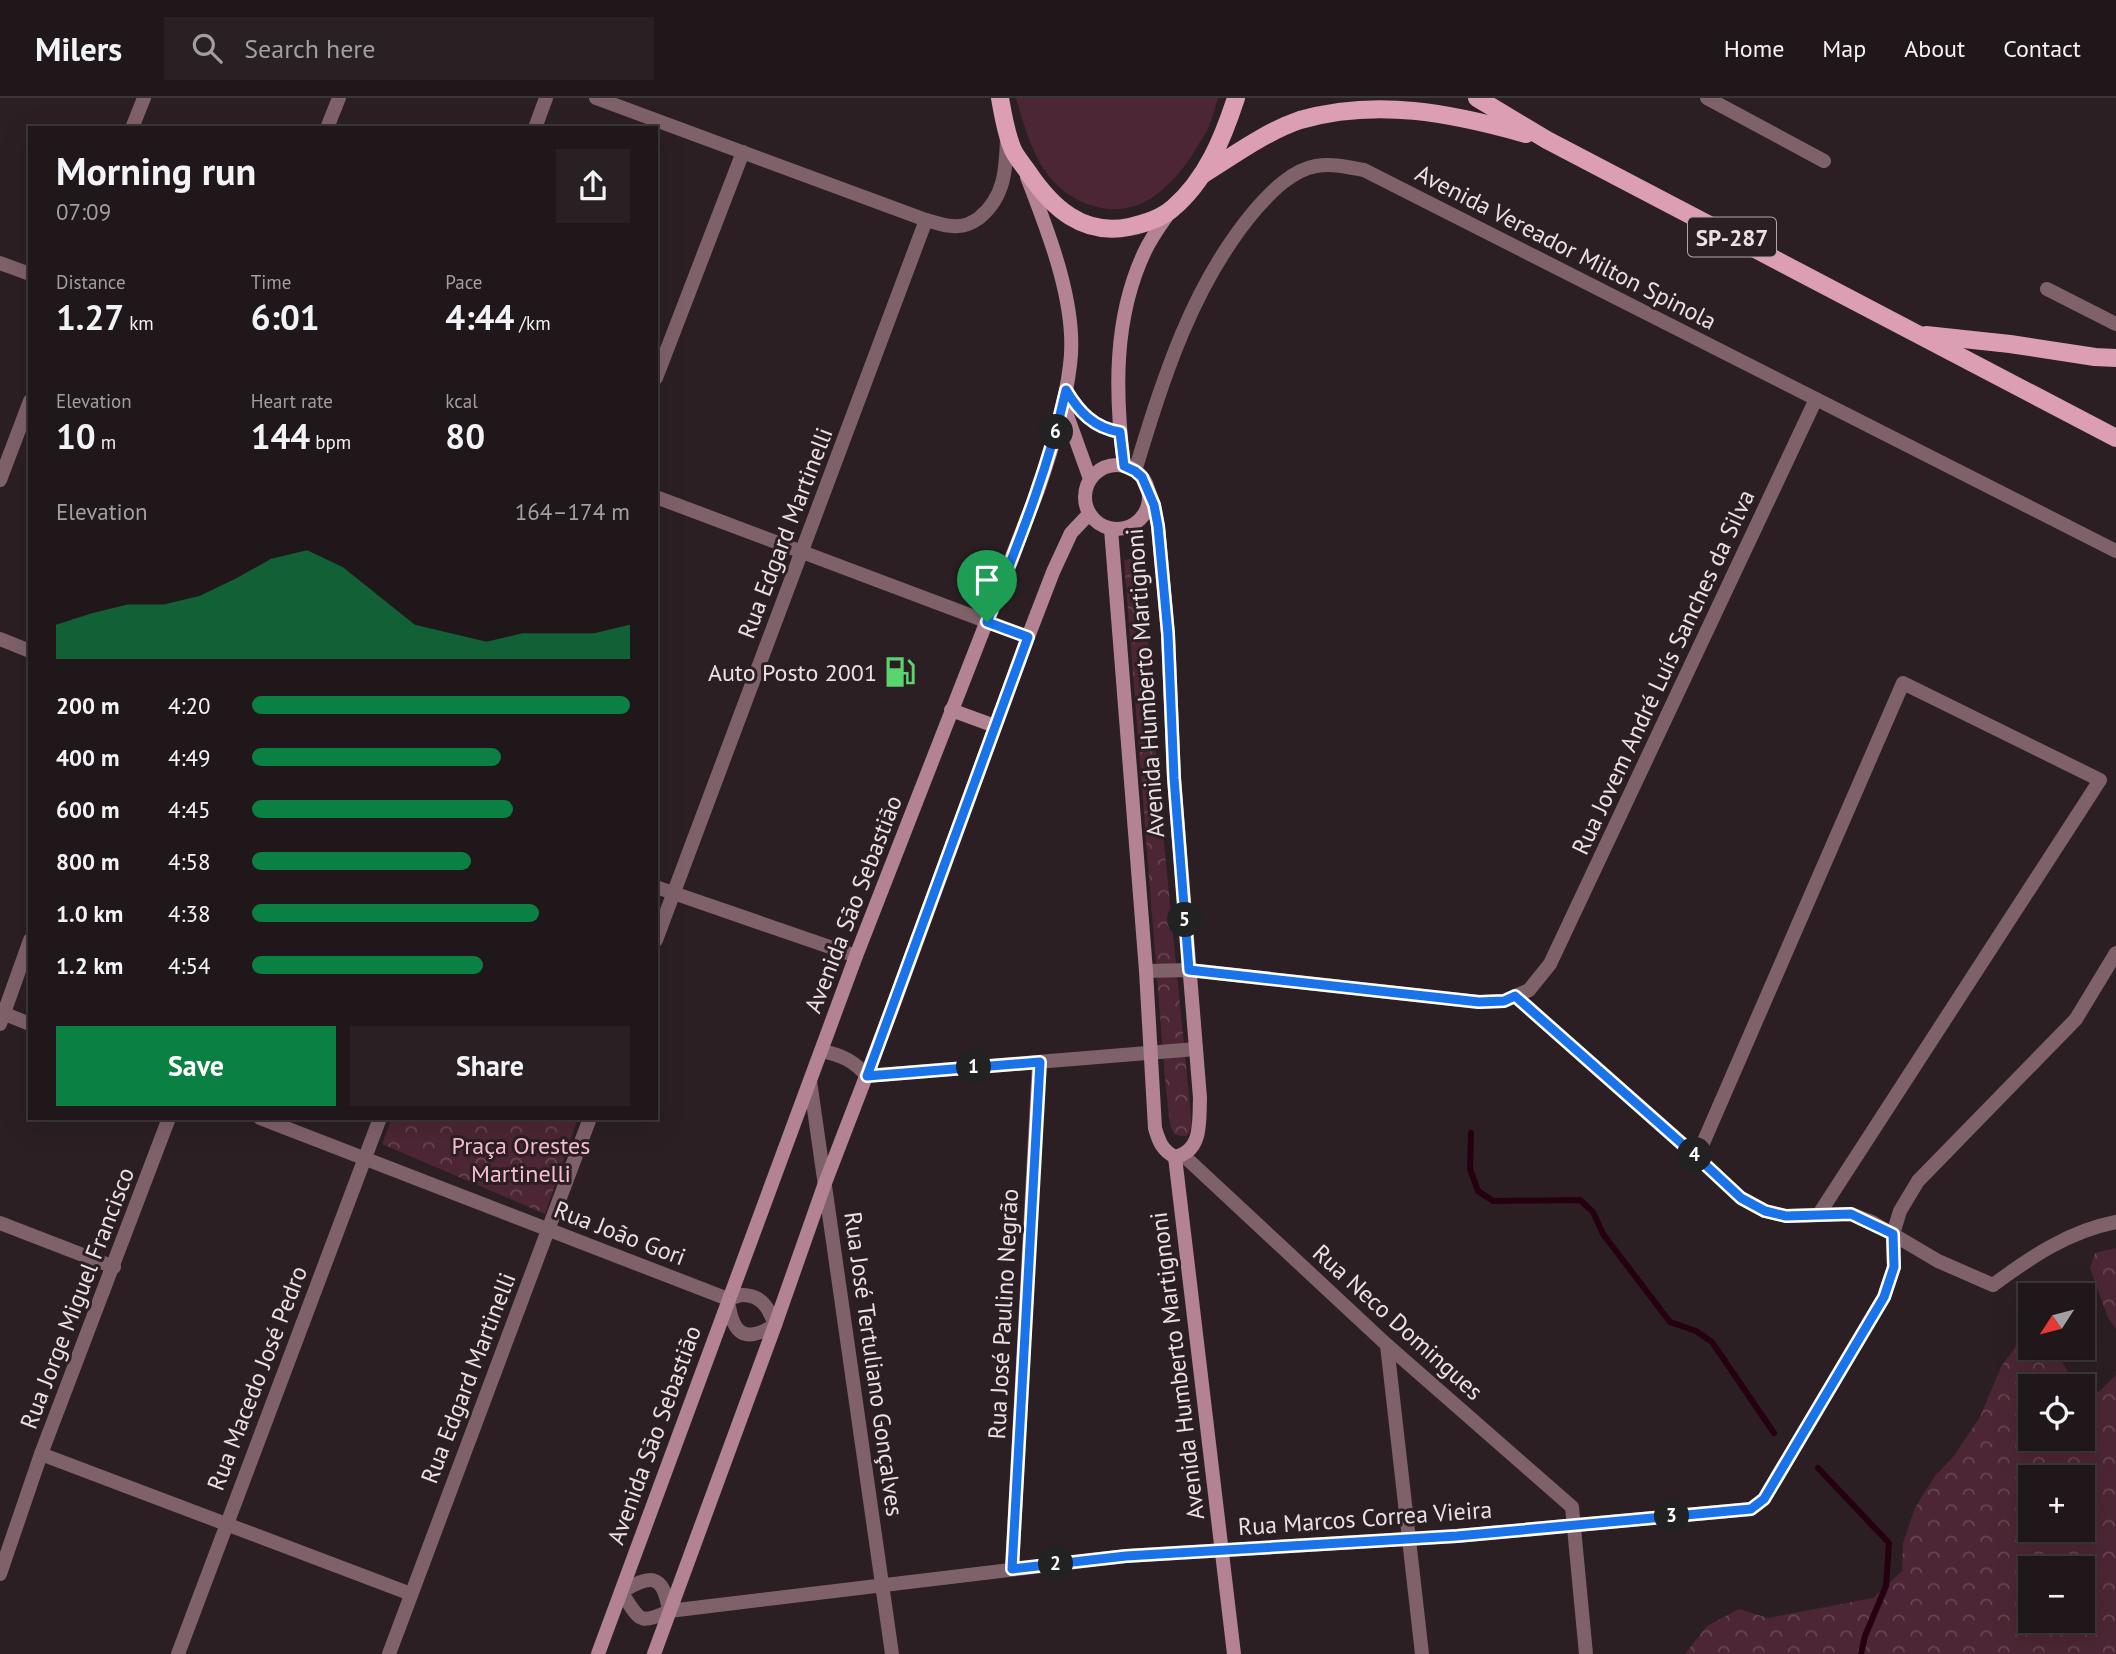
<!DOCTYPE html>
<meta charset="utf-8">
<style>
:root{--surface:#20171a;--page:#282023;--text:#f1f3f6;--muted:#a29fa2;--line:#3d3639;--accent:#0b8043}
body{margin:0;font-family:"PT Sans",sans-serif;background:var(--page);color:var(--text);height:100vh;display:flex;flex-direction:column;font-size:26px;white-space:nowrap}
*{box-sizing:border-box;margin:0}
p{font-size:23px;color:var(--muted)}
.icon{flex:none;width:38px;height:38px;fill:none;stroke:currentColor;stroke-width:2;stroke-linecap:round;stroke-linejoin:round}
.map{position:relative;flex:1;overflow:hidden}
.side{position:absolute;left:28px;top:28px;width:630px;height:994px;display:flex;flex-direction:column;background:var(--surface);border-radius:0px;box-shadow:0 7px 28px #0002,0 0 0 2px var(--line)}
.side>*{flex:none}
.needle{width:46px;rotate:234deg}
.controls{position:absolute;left:2018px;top:1185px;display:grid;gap:14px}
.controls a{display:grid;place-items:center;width:77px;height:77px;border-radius:0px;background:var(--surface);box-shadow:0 7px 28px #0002,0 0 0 2px var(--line);font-size:35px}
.pin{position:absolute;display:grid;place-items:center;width:60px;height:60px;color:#fff;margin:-72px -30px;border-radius:50% 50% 50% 0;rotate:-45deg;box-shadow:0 0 7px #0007}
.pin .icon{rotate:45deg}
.km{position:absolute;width:35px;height:35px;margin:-18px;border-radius:50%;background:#222;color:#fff;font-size:19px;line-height:35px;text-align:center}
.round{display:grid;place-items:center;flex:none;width:74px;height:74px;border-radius:0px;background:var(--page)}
.overview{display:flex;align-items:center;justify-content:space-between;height:119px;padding:0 28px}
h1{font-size:38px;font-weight:800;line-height:52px}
.figures{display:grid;grid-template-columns:repeat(3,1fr);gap:10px;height:119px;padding:7px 28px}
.figures div{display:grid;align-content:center}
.figures b{font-size:35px;font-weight:800}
.figures small{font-size:19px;font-weight:400}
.figures p{font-size:19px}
.chart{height:196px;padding:14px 28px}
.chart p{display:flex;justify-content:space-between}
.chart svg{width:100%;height:126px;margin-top:7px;fill:var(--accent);opacity:.7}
.action{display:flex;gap:14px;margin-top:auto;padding:14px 28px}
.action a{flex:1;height:80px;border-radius:0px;background:var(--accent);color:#fff;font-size:28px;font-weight:800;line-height:80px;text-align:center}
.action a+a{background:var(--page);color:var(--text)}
ul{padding:0 28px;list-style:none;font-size:23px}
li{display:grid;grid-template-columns:112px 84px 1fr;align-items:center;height:52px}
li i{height:18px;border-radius:9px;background:var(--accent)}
header{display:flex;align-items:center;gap:42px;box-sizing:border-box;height:98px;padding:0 35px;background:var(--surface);border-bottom:2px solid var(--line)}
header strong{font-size:33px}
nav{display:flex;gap:38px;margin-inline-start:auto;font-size:24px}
.search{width:490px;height:63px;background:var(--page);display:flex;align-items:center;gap:18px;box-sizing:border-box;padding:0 24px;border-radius:0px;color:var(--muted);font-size:26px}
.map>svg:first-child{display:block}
</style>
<header>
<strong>Milers</strong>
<div class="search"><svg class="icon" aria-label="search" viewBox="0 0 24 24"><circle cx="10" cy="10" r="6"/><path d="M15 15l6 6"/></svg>Search here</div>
<nav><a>Home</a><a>Map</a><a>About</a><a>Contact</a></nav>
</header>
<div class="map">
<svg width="2116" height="1556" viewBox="0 0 2116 1556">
<defs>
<pattern id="forest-crowns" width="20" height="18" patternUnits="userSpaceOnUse" patternTransform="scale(1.75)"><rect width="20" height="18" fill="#4c2634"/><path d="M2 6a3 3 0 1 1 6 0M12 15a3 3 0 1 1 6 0" fill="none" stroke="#664551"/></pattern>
</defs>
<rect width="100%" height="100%" fill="#2b1f23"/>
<path fill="#4c2634" d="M1016 0H1218C1215 10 1212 21 1208 31 1204 39 1198 46 1194 54 1172 89 1138 122 1094 108 1073 103 1055 88 1043 70 1030 49 1023 24 1016 0Z"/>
<g fill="url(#forest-crowns)" fill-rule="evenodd">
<path d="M1142 459 1158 684 1192 1028 1187 1038H1180L1174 1036 1170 1027 1165 981 1124 462Z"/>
<path d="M392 1020H578L545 1116 382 1046Z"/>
<path d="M2116 1150V1231L2108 1220 2090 1170 2095 1155Z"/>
<path d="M2030 1239V1250H2054L2070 1277 2099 1294 2116 1277V1556H1685L1707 1528 1739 1511 1768 1520 1873 1500 1902 1473 1903 1445 1915 1410 1935 1378 1953 1359 1980 1319 2001 1269 2021 1241ZM2030 1288H2082V1340H2030ZM2082 1379V1432H2030V1379ZM2082 1470V1522H2030V1470Z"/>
</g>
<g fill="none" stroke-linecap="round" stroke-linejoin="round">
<g stroke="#250010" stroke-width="6">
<path d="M1471 1035 1470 1071 1478 1093 1493 1103 1580 1102 1593 1114 1603 1136 1670 1224 1696 1233 1712 1244 1774 1335"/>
<path d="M1818 1370 1889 1445 1886 1488 1865 1538 1861 1556"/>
</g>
<g stroke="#7f616a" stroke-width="14">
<path d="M596 0 926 122C935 124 944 128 953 128 963 129 971 126 979 120 1005 99 1006 71 1007 40"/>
<path d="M1707 0 1824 63"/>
<path d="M132 30 144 0"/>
<path d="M327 30 339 0"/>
<path d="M535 30 546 0"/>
<path d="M0 165 30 176"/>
<path d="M2047 191 2116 226"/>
<path d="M656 280 743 54"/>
<path d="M1135 373C1163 281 1192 186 1256 111 1271 94 1292 72 1316 68 1332 65 1348 69 1364 72L2116 453"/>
<path d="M0 382 30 303"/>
<path d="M656 399 1028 539"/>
<path d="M0 541 30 553"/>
<path d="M656 789 856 858"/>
<path d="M656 842 926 122"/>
<path d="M1146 873 1189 872 1479 904 1504 903 1529 892 1550 866 1816 301"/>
<path d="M1515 898 1697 1059 1741 1100 1765 1113 1786 1118 1851 1116 1872 1124 1938 1163 1993 1187C2031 1159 2069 1133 2116 1124"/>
<path d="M0 911 5 916 30 926"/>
<path d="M0 926 30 842"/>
<path d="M821 953C842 957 854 963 867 978L1196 951"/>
<path d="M810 983 892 1556"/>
<path d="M260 1020 728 1201"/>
<path d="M1183 1057 1387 1247 1572 1409 1586 1556"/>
<path d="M1697 1059 1903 585 2100 682 1819 1116"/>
<path d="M0 1125 114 1169"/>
<path d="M741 1197C761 1196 769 1210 775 1227 744 1246 732 1236 728 1201Z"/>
<path d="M1387 1247 1422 1556"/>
<path d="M41 1356 411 1496"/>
<path d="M1012 1471 1039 964"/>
<path d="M0 1476 41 1356 169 1020"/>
<path d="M669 1513C663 1474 650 1477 621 1494 640 1521 637 1528 669 1513L1126 1458 1457 1438 1751 1411 1764 1401 1884 1199 1894 1169 1893 1136 1900 1113 1918 1083 2076 921 2116 855"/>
<path d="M178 1556 380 1020"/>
<path d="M389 1556 590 1020"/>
</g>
<g stroke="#b38393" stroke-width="14">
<path d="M1066 292C1079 314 1094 330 1120 334"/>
<path d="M1063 306 1090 381"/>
<circle cx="1117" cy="399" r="32"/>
<path d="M1124 368C1115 296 1113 220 1145 153 1152 138 1162 125 1171 112"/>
<path d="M1111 431 1146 873 1155 1030C1159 1044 1162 1052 1175 1059 1203 1053 1199 1023 1200 1000L1174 680 1168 536 1158 428 1154 407 1148 391"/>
<path d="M951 612 995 628"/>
<path d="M1175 1059 1234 1556"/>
<path d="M598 1556 856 858 1038 392C1052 351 1065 309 1070 267 1078 208 1048 133 1027 79"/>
<path d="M654 1556 775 1227 825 1085 892 911 1028 539 1053 474 1071 435 1089 416"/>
</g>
<g stroke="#dc9eb3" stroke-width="18">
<path d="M1000 0C1003 17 1006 36 1013 52 1017 60 1023 67 1028 74 1052 110 1083 138 1129 129 1143 126 1162 120 1173 110 1206 82 1223 40 1236 0"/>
<path d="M1477 0 1547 42 2116 340"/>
<path d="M1202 77C1233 58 1265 34 1300 22 1377 0 1451 15 1526 36"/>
<path d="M1926 237 2010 246 2095 259 2116 260"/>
</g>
</g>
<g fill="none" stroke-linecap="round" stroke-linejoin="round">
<defs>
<path id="route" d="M1066 292C1079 314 1094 330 1120 334L1124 368 1135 373 1142 379 1154 407 1158 428 1168 536 1174 680 1189 872 1479 904 1504 903 1515 898 1697 1059 1741 1100 1765 1113 1786 1118 1851 1116 1893 1136 1894 1169 1884 1199 1764 1401 1751 1411 1457 1438 1126 1458 1012 1471 1040 964 867 978 1028 539 987 524C1017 448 1048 373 1066 292Z"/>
</defs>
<use href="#route" stroke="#fff" stroke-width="14"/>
<use href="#route" stroke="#1a73e8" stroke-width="9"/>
</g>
<defs>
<symbol id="fuel-bare" viewBox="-9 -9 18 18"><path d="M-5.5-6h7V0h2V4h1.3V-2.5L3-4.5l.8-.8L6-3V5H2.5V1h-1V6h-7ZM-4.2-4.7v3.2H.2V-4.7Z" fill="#5ad56e" stroke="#2b1f23" stroke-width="2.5" paint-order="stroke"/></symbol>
</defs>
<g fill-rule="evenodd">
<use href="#fuel-bare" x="878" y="552" width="44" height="44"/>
</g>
<g text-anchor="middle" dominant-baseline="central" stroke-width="6" stroke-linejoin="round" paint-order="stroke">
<rect fill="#2b1f23" stroke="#b1a7aa" stroke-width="2" x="1688" y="119.5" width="88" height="39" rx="5"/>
<g font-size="23" font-weight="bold" fill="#eae1e4">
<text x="1732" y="139">SP-287</text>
</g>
<g font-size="24" fill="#eae1e4" stroke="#2b1f23">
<text transform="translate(1566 149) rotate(27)">Avenida Vereador Milton Spinola</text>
<text transform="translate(785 435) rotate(-69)">Rua Edgard Martinelli</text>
<text transform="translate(1663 574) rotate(-65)">Rua Jovem André Luís Sanches da Silva</text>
<text transform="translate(1145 585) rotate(-94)">Avenida Humberto Martignoni</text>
<text transform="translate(853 806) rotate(-69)">Avenida São Sebastião</text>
<text transform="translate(620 1135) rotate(21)">Rua João Gori</text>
<text transform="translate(77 1200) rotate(-69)">Rua Jorge Miguel Francisco</text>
<text transform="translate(1003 1216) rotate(-87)">Rua José Paulino Negrão</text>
<text transform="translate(1398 1224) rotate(42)">Rua Neco Domingues</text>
<text transform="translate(874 1266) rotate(82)">Rua José Tertuliano Gonçalves</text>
<text transform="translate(1177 1268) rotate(-97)">Avenida Humberto Martignoni</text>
<text transform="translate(257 1280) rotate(-69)">Rua Macedo José Pedro</text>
<text transform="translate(468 1280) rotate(-69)">Rua Edgard Martinelli</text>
<text transform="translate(654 1337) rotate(-70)">Avenida São Sebastião</text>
<text transform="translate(1365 1420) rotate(-4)">Rua Marcos Correa Vieira</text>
</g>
<g font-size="24" fill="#eae1e4" stroke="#2b1f23" text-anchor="end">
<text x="877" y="574">Auto Posto 2001</text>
</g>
<g font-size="24" fill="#f9bdd1" stroke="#2b1f23">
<text x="521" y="1047">Praça Orestes<tspan x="521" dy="28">Martinelli</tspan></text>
</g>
</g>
</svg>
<div class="controls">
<a><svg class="needle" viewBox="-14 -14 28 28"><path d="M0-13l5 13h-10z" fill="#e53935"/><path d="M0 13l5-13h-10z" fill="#a29fa2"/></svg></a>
<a><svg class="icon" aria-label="locate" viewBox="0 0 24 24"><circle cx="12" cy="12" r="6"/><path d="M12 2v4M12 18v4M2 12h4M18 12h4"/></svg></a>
<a>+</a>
<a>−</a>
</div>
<div class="pin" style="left:987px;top:524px;background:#1e9e55"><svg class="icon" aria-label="arrive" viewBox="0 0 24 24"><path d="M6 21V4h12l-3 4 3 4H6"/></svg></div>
<b class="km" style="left:974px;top:969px">1</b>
<b class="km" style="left:1056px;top:1466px">2</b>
<b class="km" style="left:1672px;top:1418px">3</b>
<b class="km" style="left:1695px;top:1057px">4</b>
<b class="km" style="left:1185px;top:822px">5</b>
<b class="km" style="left:1056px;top:334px">6</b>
<section class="side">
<div class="overview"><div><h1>Morning run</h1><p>07:09</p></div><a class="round"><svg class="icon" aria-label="share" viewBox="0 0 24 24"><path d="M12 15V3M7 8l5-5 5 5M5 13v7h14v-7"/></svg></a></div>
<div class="figures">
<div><p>Distance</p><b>1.27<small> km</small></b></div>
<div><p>Time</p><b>6:01</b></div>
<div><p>Pace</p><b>4:44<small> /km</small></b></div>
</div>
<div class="figures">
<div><p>Elevation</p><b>10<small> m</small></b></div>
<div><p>Heart rate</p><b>144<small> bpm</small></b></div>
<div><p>kcal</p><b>80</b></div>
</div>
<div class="chart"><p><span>Elevation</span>164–174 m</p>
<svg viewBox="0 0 160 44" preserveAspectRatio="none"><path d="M0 44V32L10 28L20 25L30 25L40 22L50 16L60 9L70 6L80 12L90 22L100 32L110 35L120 38L130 35L140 35L150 35L160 32V44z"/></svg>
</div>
<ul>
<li><b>200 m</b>4:20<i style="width:100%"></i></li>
<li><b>400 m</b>4:49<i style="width:66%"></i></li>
<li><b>600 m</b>4:45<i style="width:69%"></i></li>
<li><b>800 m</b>4:58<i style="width:58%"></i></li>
<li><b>1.0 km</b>4:38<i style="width:76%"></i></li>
<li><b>1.2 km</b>4:54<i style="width:61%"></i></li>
</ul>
<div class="action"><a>Save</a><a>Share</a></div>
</section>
</div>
